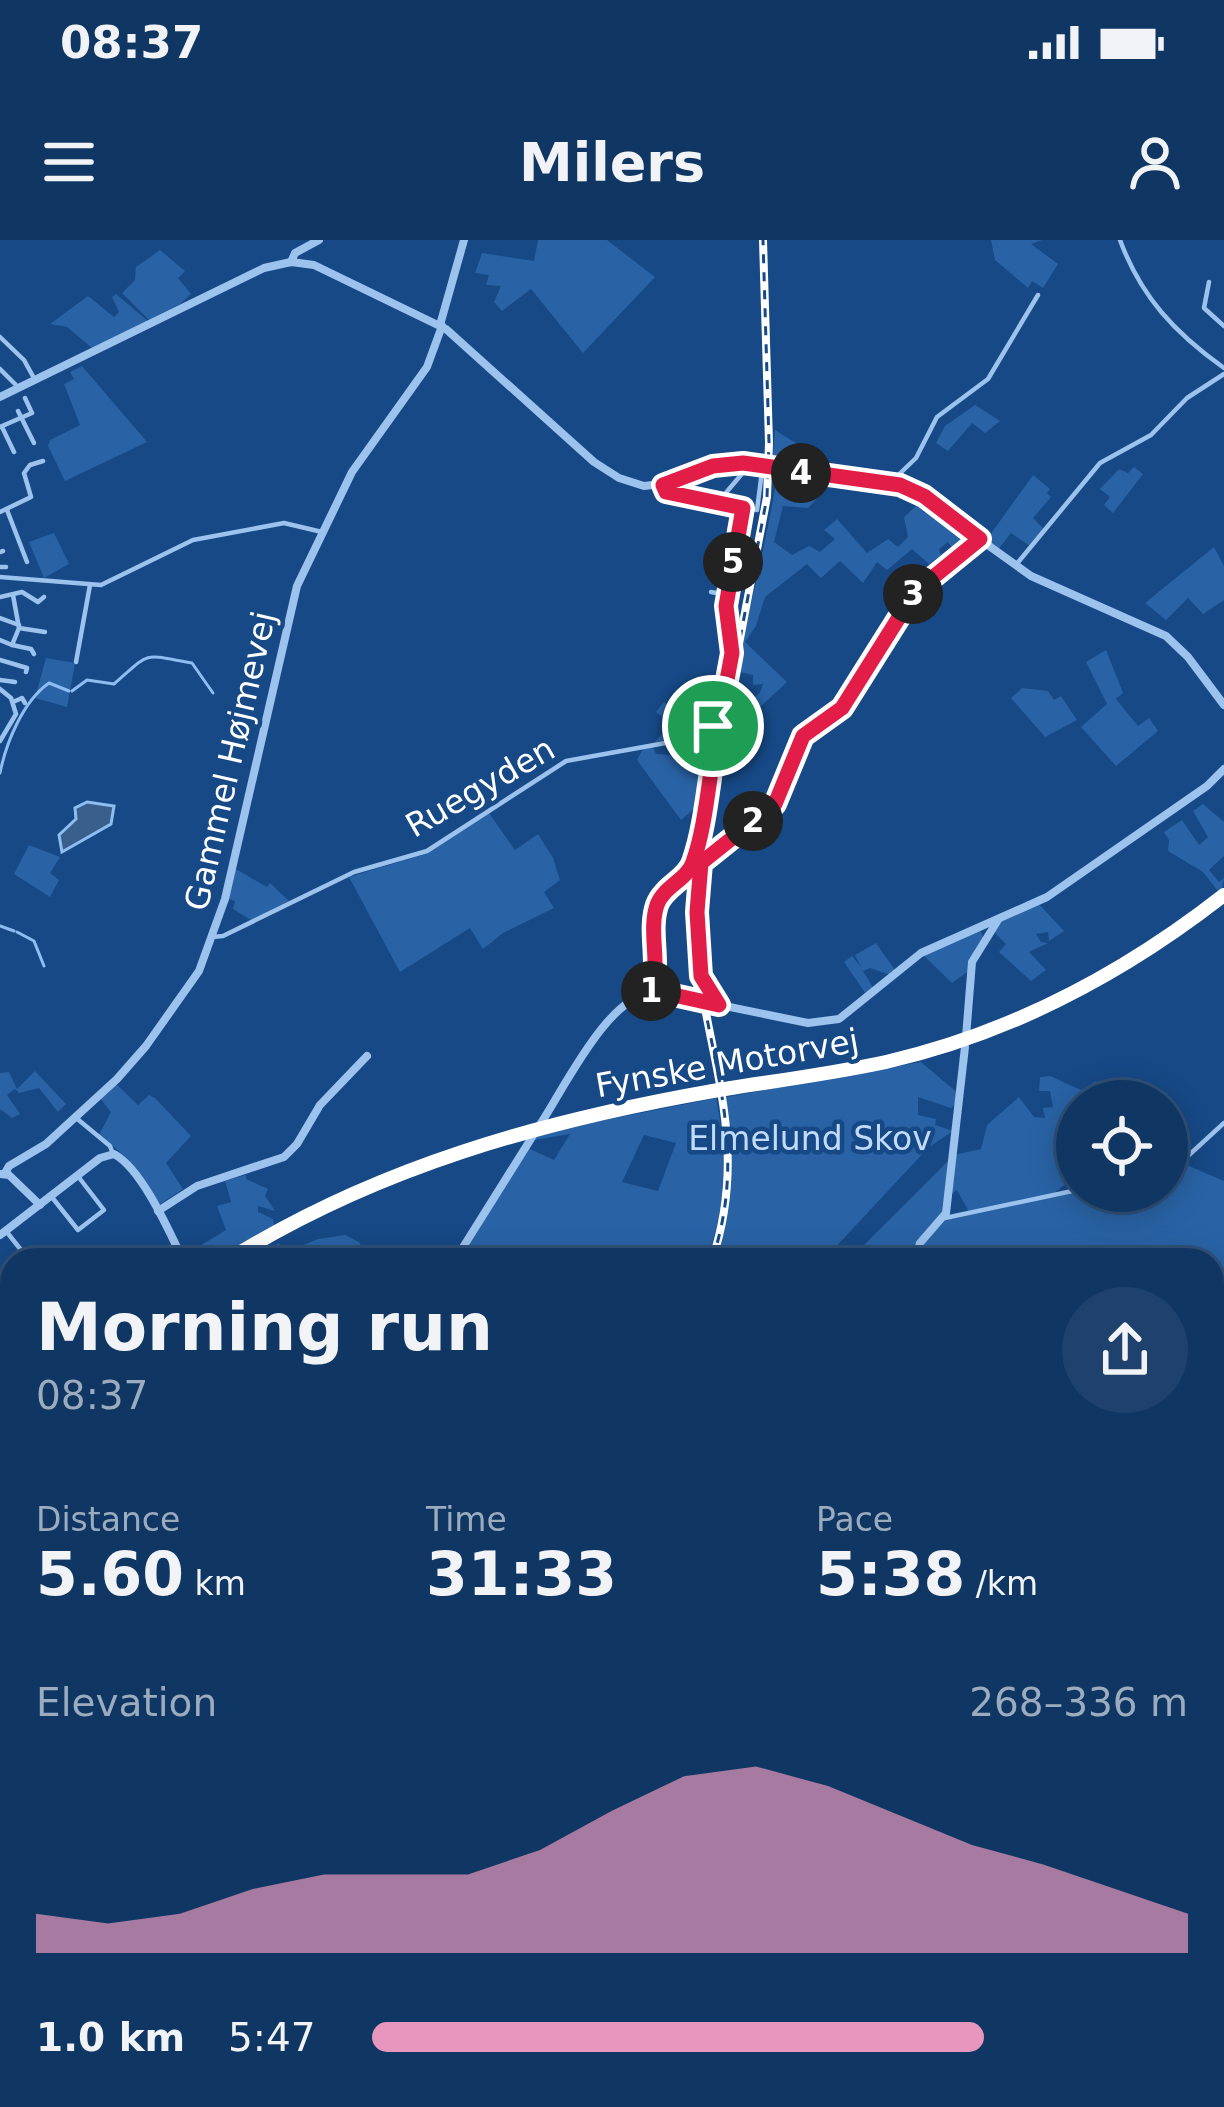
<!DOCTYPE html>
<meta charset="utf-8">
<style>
:root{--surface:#103764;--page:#1e426d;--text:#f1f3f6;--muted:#9cacbf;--line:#305178;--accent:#e797bd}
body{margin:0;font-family:"DejaVu Sans",sans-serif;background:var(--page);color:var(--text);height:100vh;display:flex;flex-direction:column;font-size:45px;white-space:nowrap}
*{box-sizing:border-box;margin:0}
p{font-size:39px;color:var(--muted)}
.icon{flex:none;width:66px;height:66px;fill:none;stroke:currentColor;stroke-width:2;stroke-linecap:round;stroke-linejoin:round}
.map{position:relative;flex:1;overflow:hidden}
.sheet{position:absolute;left:0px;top:1008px;width:1224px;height:861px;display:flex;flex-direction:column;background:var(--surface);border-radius:36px 36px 0 0;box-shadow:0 6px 30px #0003,0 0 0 3px var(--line)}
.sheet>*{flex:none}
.buttons{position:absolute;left:1056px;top:840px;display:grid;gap:24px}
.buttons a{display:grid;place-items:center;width:132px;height:132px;border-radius:50%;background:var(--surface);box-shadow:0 6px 30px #0003,0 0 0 3px var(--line);font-size:60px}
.pin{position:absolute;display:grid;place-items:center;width:102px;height:102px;color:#fff;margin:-51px;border:6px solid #fff;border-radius:50%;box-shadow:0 3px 12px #0007}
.km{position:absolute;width:60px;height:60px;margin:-30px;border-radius:50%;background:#222;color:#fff;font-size:33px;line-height:60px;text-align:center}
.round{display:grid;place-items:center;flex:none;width:126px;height:126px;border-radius:63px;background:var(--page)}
.summary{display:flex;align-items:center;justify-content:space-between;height:204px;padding:0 36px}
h1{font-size:66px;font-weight:600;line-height:90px}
.stats{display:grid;grid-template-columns:repeat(3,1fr);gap:18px;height:204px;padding:12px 36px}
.stats div{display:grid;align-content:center}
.stats b{font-size:60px;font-weight:600}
.stats small{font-size:33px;font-weight:400}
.stats p{font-size:33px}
.chart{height:336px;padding:24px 36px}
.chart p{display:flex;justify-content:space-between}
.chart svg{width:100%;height:216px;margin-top:12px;fill:var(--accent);opacity:.7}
ul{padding:0 36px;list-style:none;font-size:39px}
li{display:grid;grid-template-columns:192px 144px 1fr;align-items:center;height:90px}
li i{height:30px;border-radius:15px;background:var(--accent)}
.status{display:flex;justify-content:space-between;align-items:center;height:84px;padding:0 60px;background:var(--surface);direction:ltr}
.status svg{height:33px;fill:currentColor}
header{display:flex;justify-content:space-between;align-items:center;height:156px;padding:0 36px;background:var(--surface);font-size:54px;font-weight:600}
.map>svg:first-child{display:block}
</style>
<div class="status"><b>08:37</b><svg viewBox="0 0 49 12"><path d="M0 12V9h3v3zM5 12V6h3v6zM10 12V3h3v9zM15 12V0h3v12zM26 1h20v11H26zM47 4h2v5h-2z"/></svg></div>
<header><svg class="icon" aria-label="menu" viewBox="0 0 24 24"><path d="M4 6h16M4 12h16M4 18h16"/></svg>Milers<svg class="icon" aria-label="person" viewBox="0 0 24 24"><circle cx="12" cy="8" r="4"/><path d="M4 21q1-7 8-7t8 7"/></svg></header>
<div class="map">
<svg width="1224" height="1867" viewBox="0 0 1224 1867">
<rect width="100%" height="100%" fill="#164986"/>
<g fill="#2963a5" fill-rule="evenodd">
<path d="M538 0H607L655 37 583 113 531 49 502 71 494 62 501 46 486 45 489 35 475 33 482 13 534 21Z"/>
<path d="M991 0H1042L1031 4 1058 24 1043 48 1032 41 1028 48 995 20Z"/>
<path d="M160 10 185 31 178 38 191 54 180 64 149 80 122 53 135 40 136 27Z"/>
<path d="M116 54 148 81 92 108 67 87 50 84 88 56 114 77 119 72 112 57Z"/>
<path d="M82 126 147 202 65 241 48 206 50 200 80 185 64 144 74 139 70 132Z"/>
<path d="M975 165 1000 181 985 193 972 183 948 211 936 203 945 186Z"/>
<path d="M775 190 836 228 842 237 772 226Z"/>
<path d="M1134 227 1143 234 1113 273 1104 265 1110 257 1100 249 1119 229 1128 233Z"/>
<path d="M1033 235 1050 249 1047 253 1051 257 1033 278 1044 289 1030 306 1011 293 997 311 985 302Z"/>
<path d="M777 237 831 244 808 268 783 266 774 302 792 315 809 306 820 312 835 299 824 290 837 279 867 313 888 299 898 307 908 297 904 277 917 265 924 272 931 264 969 294 964 298 969 306 957 315 948 302 939 309 941 315 929 324 912 309 887 330 877 322 863 343 840 321 821 338 807 324 765 357 756 386 745 402 787 442 760 467 751 459 760 453 763 444 753 445V435L740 432 728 474C742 394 764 317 777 237Z"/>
<path d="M54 293 69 324 44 338 29 302Z"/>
<path d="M1214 307 1224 326V360L1203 374 1188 358 1166 380 1145 363Z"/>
<path d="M1106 410 1123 453 1116 459 1138 486 1149 478 1158 491 1116 526 1081 487 1107 464 1086 422Z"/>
<path d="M46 418 75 423 67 467 35 458Z"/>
<path d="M708 442 724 451 719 481 701 487 716 492 702 562 681 580 637 520 643 509 653 507 656 514 675 515 678 504 701 488 677 499 655 502 671 484 656 472 664 462 673 469 691 448 698 453Z"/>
<path d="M1022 448 1048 451 1054 460 1061 456 1077 480 1045 497 1011 458Z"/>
<path d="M1203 564 1224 582V616L1209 630 1219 642 1224 638 1221 655 1203 632 1168 611 1169 600 1164 592 1182 580 1199 605 1208 597 1193 571Z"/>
<path d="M489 573 515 610 538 594 553 618 560 640 544 652 554 668 503 693 483 709 470 688 400 732 349 637 426 614Z"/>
<path d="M29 605 60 617 50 633 59 640 50 657 14 634Z"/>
<path d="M234 628 267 647 270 643 289 661 251 680 233 669 235 661 227 658Z"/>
<path d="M1038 663 1064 691 1049 701 1048 692 1036 694 1041 702 1048 703 1029 712 1046 730 1031 741 999 712 1006 704 993 691 1000 680Z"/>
<path d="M980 689 984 699 970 730 952 743 922 714Z"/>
<path d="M876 703 897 733 893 736 870 728 863 731 875 751 868 757 844 722 852 716 861 727 855 715Z"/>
<path d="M921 822 959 854 957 863 951 868 918 857V875L936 879 935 885 953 891 928 908 830 1013 819 1020H733L718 1011 731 937 726 857Z"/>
<path d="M35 831 66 864 58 872 39 848 19 853 15 849 7 855 20 874 12 878 0 869V833L9 832 17 849Z"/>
<path d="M1050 836 1081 850 1096 841 1113 861H1077V935L1053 954 969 972 957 950 950 955 954 915 981 909 987 885 1019 857 1034 877 1045 878 1043 868 1053 867 1050 851H1039L1040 837Z"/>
<path d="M115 843 138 865 149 855 155 858 191 896 166 923 183 949 160 964 126 917 99 895 111 872 99 857Z"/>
<path d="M716 858C727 912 727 968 706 1020H457L528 908 554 920 570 894 534 900 539 893ZM644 895 676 903 658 951 622 942Z"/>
<path d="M951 918 946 971 922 999 913 1020H862L857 1014 865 1004Z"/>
<path d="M1182 923 1224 941V1107L1218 1105 1212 1113V1020H917L923 1001 946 980 1081 951H1167V925Z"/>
<path d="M246 935V939L268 949 265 956 275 971 258 966V972L273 979 275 988 222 1020H185L183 1016 226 990 217 966 231 962 225 941Z"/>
<path d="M345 995 359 1002 370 1020H287L284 1015 276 1020H249L279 1003 284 1013 318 999Z"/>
<path d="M1212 1421 1224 1428 1220 1437 1224 1442V1535L1212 1530Z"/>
<path d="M169 1857H391L393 1867H150Z"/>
</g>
<path fill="#395f8c" stroke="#8ebdf1" stroke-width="3" d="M87 562 114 566 111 584 62 612 59 595 76 579 75 568Z"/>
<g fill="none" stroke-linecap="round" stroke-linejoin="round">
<g stroke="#8ebdf1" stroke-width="3">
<path d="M72 451 87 440 114 444C152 411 140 414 192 423L213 453"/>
<path d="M0 533C6 503 23 461 49 443L69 451"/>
<path d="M0 686 14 691"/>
<path d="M17 692 34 701 44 726"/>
<path d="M139 1867 155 1860"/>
</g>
<g stroke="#9cc2ee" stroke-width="4.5">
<path d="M1120 0C1141 57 1175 93 1224 128"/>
<path d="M1209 42 1204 68 1224 86"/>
<path d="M0 97 24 120 35 140"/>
<path d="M0 129 17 146"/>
<path d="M18 171 34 203"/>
<path d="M0 187 32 173 25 158"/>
<path d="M2 187 14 212"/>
<path d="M890 243 916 218 937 177 988 139 1038 55"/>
<path d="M663 245 666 252 757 270 762 231 735 229 700 236"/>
<path d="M719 261 746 229"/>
<path d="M7 270 27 322"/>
<path d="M0 272 31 257 24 233 30 225 43 221"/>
<path d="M0 312 3 311"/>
<path d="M1015 326 1100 223 1151 195 1187 158 1224 134"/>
<path d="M0 327H6"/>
<path d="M0 337 101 345 193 300 284 283 322 292"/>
<path d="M711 352 728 355"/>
<path d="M0 357 22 352 38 362 44 357"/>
<path d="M0 378 19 385"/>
<path d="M19 388 45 392"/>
<path d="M0 400 12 405 19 388 13 355"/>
<path d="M12 405 31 409 34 414"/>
<path d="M0 420 27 428 26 432"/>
<path d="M76 422 90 345"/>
<path d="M0 440 15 442"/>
<path d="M0 449 11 458 16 474 0 501"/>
<path d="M13 462 22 458 25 463"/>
<path d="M212 697 223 696 354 632 427 611 566 521 671 502 719 483"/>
<path d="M651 751 655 736 656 670 664 653 693 622 731 420 726 366 743 268"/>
<path d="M719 765 701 736 696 672 701 623 775 564 803 496 842 468 910 358 948 321 980 299"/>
<path d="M75 877 110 906 113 914"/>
<path d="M1167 923 1189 915 1224 883"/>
<path d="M51 956 78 990 104 970 77 935"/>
<path d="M945 978 1077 950"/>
<path d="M6 991 29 1020"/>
<path d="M11 1223 12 1224"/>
<path d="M0 1231 12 1240"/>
<path d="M0 1247 10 1255"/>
<path d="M0 1270 12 1252"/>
<path d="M3 1283 12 1290"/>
<path d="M1 1314 12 1300"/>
<path d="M1 1358 12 1368"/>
<path d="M0 1383 12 1394"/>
<path d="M0 1410 12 1422"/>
<path d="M1 1411 12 1399"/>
<path d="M0 1451 9 1442"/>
<path d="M0 1460 12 1473"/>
<path d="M0 1525 12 1513"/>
<path d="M0 1552 12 1562"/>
<path d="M1212 1562 1224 1551"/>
<path d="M1 1582 12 1587"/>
<path d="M7 1626 12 1612"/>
<path d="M0 1650 12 1647"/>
<path d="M12 1663 5 1762 12 1772"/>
<path d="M0 1714 12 1715"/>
<path d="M0 1799 12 1798"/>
<path d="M0 1827 11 1825"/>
<path d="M2 1852 7 1867"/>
<path d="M43 1857 47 1867"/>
<path d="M75 1857 79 1867"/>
<path d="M685 1857 706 1867"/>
<path d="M787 1857 789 1867"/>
<path d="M872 1857 878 1867"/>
<path d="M906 1857 911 1863 907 1867"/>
<path d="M949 1857 955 1867"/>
<path d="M979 1857 991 1867"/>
<path d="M754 1859 766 1867"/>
<path d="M94 1867 118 1857"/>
<path d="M145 1867 160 1861 158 1857"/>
<path d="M517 1867 533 1857"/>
<path d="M629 1867 648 1857"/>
<path d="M806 1867 820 1857"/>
<path d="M931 1867 939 1857"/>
<path d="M961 1867 974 1857"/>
</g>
<g stroke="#9cc2ee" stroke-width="8">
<path d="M291 22 295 13 319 0"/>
<path d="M440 85 464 0"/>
<path d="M0 157 264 28 291 22 314 25 446 89 594 222 619 238 644 246 669 243 713 227 743 223 908 248 1031 336 1166 396 1188 417 1224 465"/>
<path d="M966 797 972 722 998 680"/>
<path d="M541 883C565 847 610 751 657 752L808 783 839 779 921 713 1047 657 1207 546 1224 529"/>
<path d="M5 933 9 926 46 904 117 839 146 806 199 731 225 659 297 346 352 232 427 127 442 86"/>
<path d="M0 934 9 935 40 965"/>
<path d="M158 971 197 946 284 917 297 904 320 865 367 816"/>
<path d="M0 995 100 918 114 914C142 929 169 991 183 1020"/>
<path d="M167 1020 179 1013"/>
<path d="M455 1020 534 894"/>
<path d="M915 1020 920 1003 946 973 965 807"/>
<path d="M0 1142 12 1132"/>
<path d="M0 1346 12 1329"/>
<path d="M1212 1419 1224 1426"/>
<path d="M0 1485 12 1473"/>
<path d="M592 1867 594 1857"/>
</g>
<g stroke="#c9dffa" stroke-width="9">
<path d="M1212 1189 1224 1172"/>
<path d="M396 1857 398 1867"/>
<path d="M830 1857 839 1867"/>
<path d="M739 1867 746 1857"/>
</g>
<g stroke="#fff" stroke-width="14">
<path d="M731 848C782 840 835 833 886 822 1012 793 1123 734 1224 655"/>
<path d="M228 1020C377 927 542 881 713 851"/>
<path d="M0 1197 12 1187"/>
</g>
<defs>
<g id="rail">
<path d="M712 1020C762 872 675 765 698 619L767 257 769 203 763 0"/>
<path d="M539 1867 540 1857"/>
</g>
</defs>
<use href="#rail" stroke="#fff" stroke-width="8"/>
<use href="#rail" stroke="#164986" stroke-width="3" stroke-dasharray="9" stroke-linecap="butt"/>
<path stroke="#fff" stroke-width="14" d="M713 851 731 848"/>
</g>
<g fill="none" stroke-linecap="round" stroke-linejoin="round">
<defs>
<path id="route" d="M743 223 900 245 924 256 980 299 915 352 842 468 803 496 775 564 701 623 697 672 701 736 719 765 651 750C661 723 648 692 657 665 664 646 687 640 693 622 707 583 709 531 718 490L713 486 719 483 732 413 726 366 743 268 666 252 663 245 713 226Z"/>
</defs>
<use href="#route" stroke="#fff" stroke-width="24"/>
<use href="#route" stroke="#e11d48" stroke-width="15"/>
</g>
<g text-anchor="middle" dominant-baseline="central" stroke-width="9" stroke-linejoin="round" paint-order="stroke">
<g font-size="33" fill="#fff" stroke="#164986">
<text transform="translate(230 521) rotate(-77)">Gammel Højmevej</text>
<text transform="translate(480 547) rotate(-30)">Ruegyden</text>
<text transform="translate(727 823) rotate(-10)">Fynske Motorvej</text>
</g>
<g font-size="33" fill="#c1dcfa" stroke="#164986">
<text x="810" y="898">Elmelund Skov</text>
</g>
</g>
</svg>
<div class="buttons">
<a><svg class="icon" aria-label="locate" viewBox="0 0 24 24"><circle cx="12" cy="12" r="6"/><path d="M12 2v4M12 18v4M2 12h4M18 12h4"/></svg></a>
</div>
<div class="pin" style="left:713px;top:486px;background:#1e9e55"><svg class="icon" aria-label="arrive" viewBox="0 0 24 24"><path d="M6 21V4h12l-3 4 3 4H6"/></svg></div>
<b class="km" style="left:651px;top:751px">1</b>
<b class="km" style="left:753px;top:581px">2</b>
<b class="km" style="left:913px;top:354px">3</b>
<b class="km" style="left:801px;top:233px">4</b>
<b class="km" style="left:733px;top:322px">5</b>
<section class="sheet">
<div class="summary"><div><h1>Morning run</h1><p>08:37</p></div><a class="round"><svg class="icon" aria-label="share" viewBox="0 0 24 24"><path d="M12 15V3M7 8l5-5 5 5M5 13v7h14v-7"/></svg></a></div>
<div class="stats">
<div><p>Distance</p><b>5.60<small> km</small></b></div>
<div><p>Time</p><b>31:33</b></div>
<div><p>Pace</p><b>5:38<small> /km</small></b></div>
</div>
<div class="chart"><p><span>Elevation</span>268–336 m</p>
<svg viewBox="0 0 160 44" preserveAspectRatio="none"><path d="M0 44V36L10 38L20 36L30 31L40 28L50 28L60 28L70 23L80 15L90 8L100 6L110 10L120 16L130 22L140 26L150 31L160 36V44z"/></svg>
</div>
<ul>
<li><b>1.0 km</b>5:47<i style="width:75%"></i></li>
</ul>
</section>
</div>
